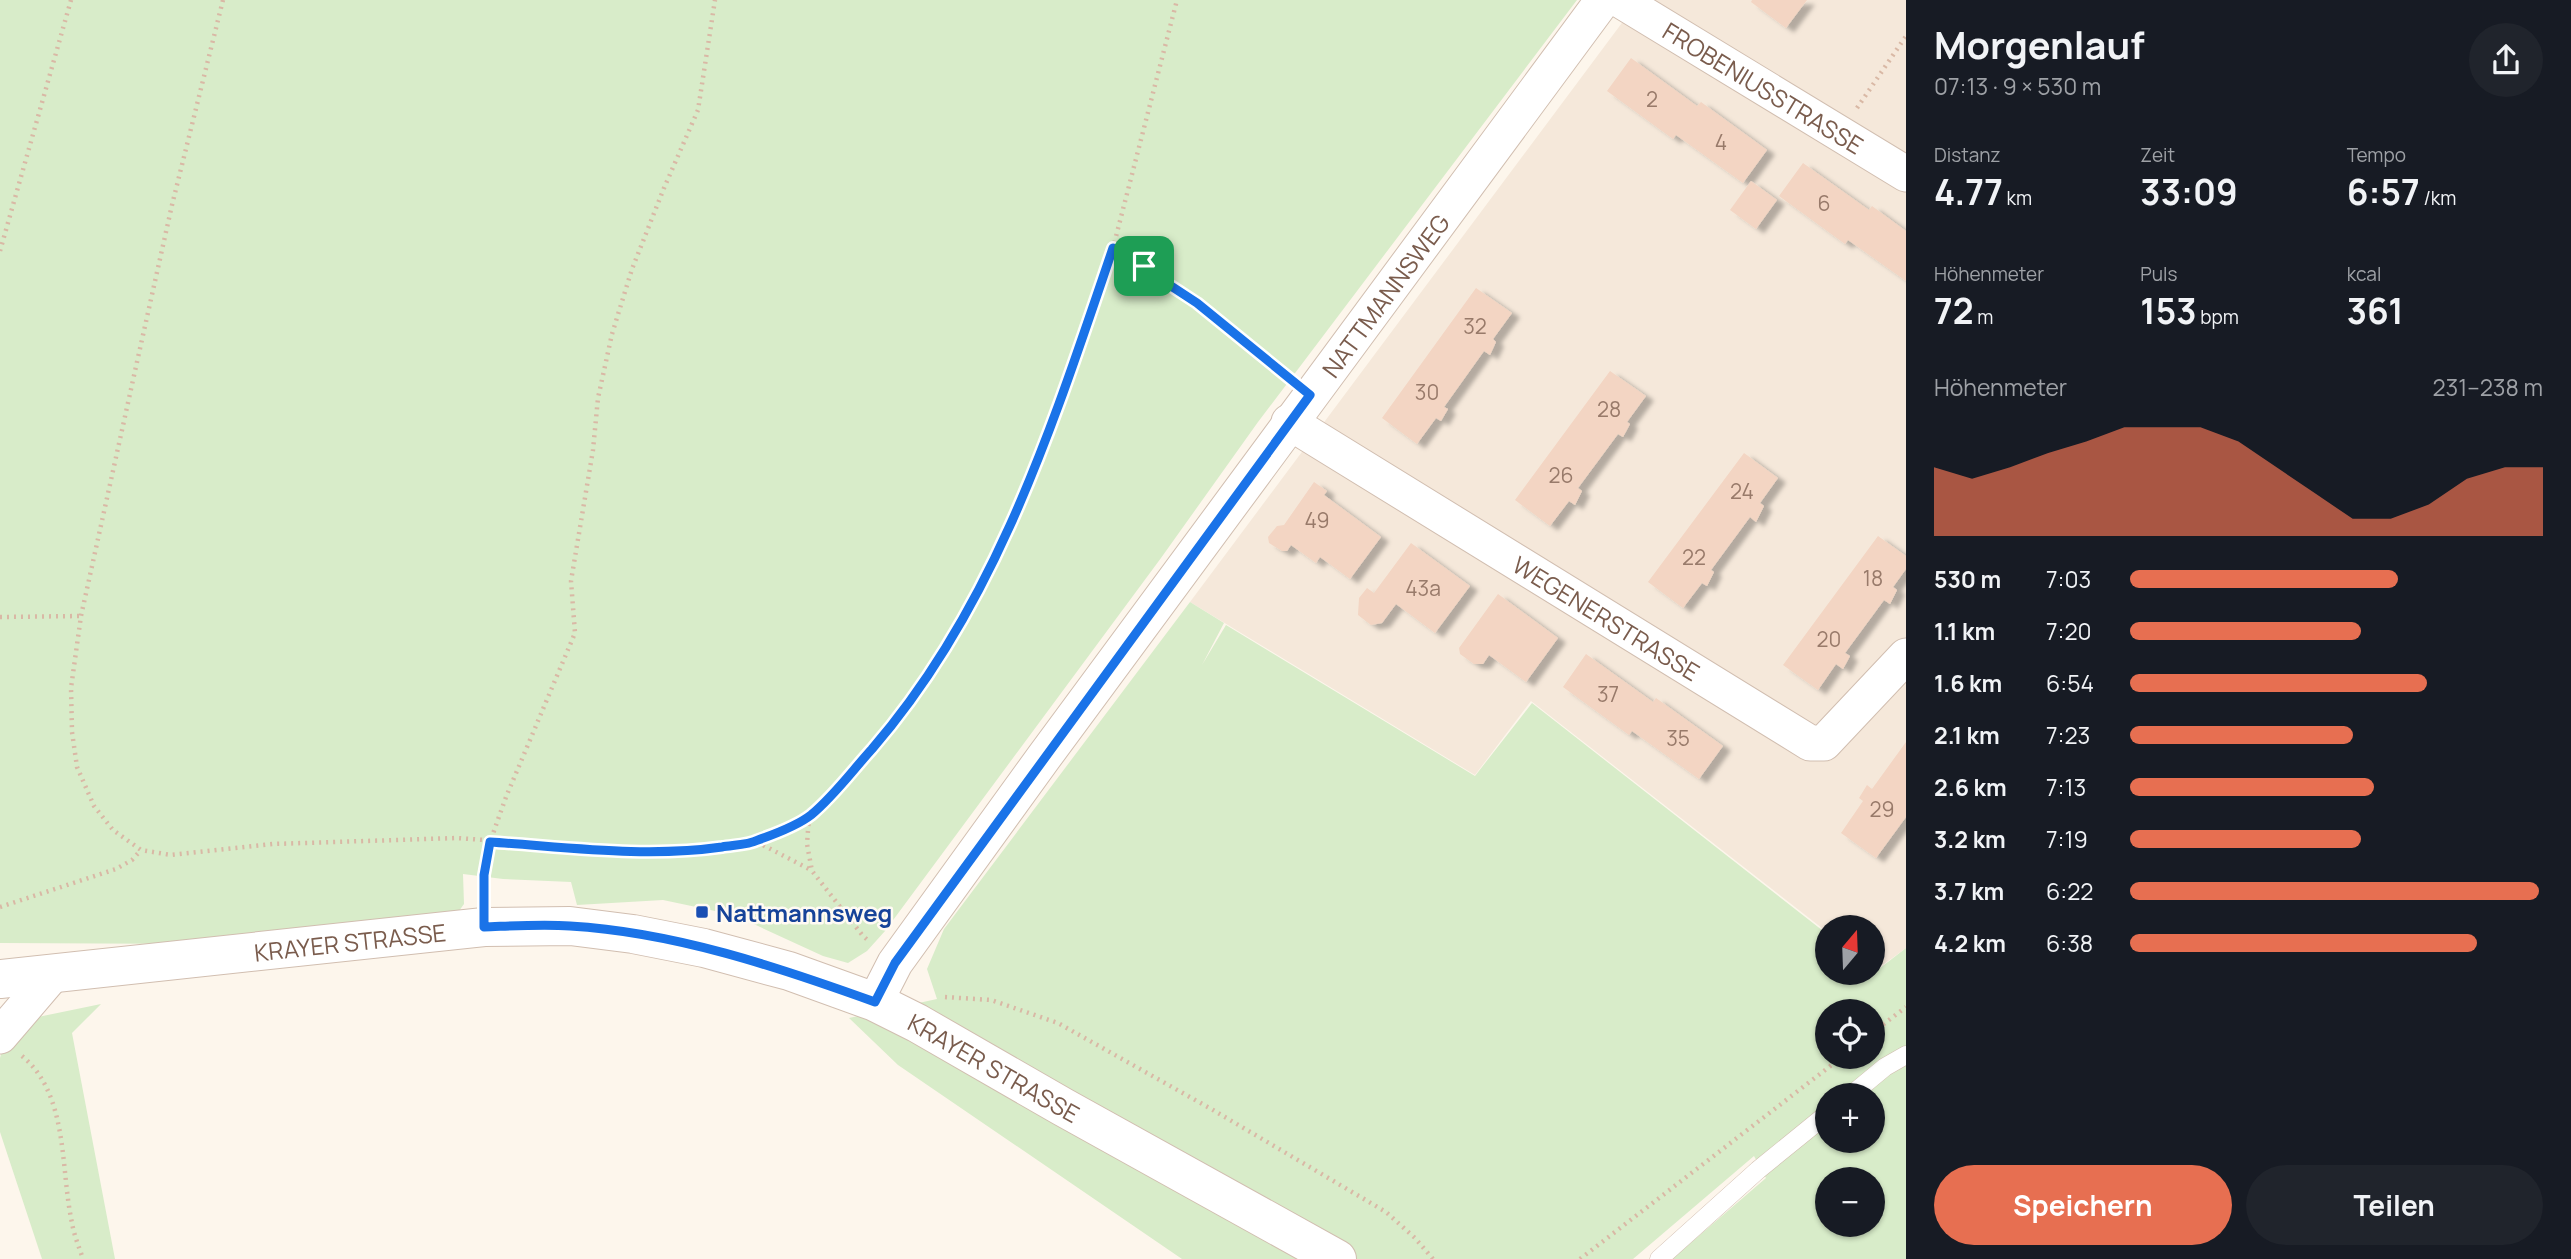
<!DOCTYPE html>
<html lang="de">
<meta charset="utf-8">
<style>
:root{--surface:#171b24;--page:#20242c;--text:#f1f3f6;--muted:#9ea1a6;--accent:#e76f51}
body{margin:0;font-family:Manrope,sans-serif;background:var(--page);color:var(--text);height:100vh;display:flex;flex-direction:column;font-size:26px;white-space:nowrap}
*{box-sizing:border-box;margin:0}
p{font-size:23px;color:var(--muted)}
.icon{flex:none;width:38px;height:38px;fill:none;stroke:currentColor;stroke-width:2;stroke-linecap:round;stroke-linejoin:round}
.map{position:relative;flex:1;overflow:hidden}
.sheet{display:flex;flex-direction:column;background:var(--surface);width:665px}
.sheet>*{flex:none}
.needle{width:46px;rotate:19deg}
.buttons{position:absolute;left:1815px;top:915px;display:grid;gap:14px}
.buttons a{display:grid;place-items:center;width:70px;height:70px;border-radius:50%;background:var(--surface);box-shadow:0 2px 5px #0004;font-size:35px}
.pin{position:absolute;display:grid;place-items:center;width:60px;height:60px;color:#fff;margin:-30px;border-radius:14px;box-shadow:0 4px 10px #0006}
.round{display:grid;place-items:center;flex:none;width:74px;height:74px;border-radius:37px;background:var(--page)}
.head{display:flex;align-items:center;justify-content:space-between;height:119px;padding:0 28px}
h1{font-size:38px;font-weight:700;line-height:52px}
.stats{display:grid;grid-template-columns:repeat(3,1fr);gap:10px;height:119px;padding:7px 28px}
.stats div{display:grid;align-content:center}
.stats b{font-size:35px;font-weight:700}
.stats small{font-size:19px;font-weight:400}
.stats p{font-size:19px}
.chart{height:196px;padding:14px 28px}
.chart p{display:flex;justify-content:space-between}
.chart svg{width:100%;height:126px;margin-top:7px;fill:var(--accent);opacity:.7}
.cta{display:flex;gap:14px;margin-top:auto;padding:14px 28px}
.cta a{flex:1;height:80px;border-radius:42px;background:var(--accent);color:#fff;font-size:28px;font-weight:700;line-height:80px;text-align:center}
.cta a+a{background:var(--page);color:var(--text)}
ul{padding:0 28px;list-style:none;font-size:23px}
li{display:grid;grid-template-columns:112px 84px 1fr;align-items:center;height:52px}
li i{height:18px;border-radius:9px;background:var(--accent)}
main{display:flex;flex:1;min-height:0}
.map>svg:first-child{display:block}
</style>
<main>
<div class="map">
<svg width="1906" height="1259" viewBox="0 0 1906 1259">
<defs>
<filter id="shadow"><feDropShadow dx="8" dy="4.5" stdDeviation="2" flood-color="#0004"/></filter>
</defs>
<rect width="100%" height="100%" fill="#fdf6ec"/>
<path fill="#f5e8da" d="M1639 0H1906V948L1876 970 1873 968 1872 928H1827V932L1531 701 1475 775 1190 602Z"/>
<g fill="#d8ecc9" fill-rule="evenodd">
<path d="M0 0H1577L1258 422 1161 558 885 931 867 951 848 963 823 956 734 915 663 900 577 905 571 882 503 879 463 874 464 904 446 929 202 944 0 943Z"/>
<path d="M1190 602 1224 623 1202 665 1226 625 1475 776 1532 703 1827 934V973H1872L1873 970 1875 972 1906 948V1259H1672L1766 1178 1754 1156 1633 1259H1182L898 1065 849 1018 937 999 927 969 944 929ZM1827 1012H1872V1057H1827ZM1827 1096H1872V1141H1827ZM1827 1180H1872V1225H1827Z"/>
<path d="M101 1004 72 1033 115 1259H42L0 1132V1058L2 1050 38 1017Z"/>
</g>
<g fill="#f3d5c3" filter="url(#shadow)">
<path d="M1752 0H1807L1786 28 1751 2Z"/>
<path d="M1631 58 1697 106 1701 102 1767 150 1743 183 1676 135 1673 139 1607 91Z"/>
<path d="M1803 163 1869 210 1872 206 1906 231V281L1848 240 1845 244 1779 196Z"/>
<path d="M1751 181 1777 200 1756 229 1730 210Z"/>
<path d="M1476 288 1512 313 1493 339 1496 342 1490 355 1484 351 1444 407 1448 409 1441 421 1436 418 1417 444 1382 418Z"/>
<path d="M1610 371 1646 396 1627 422 1630 424 1623 437 1618 434 1578 488 1582 491 1575 505 1569 501 1550 526 1515 500Z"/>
<path d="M1744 453 1778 478 1760 503 1764 506 1756 522 1750 517 1711 570 1714 572 1707 586 1702 583 1683 608 1648 582Z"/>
<path d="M1314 482 1327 491 1324 495 1381 537 1350 579 1320 557 1316 563 1291 545 1287 551H1282L1269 543 1268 537 1277 526 1284 525Z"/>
<path d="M1878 536 1906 556V569L1893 587 1897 590 1890 604 1884 600 1845 653 1850 656 1843 669 1836 664 1818 690 1783 665Z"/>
<path d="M1411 543 1470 586 1435 633 1396 604 1382 623 1371 625 1358 615 1359 598 1367 588 1374 593Z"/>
<path d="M1498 594 1558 638 1526 682 1489 655 1483 664H1474L1460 654 1459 648Z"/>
<path d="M1586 654 1653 702 1656 698 1723 746 1699 779 1632 731 1629 735 1563 687Z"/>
<path d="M1906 742V817L1876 858 1841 833 1863 801 1859 798 1867 785 1872 789Z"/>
</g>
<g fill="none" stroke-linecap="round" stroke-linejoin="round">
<defs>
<g id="service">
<path d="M1850 1096 1885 1067 1906 1055"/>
<path d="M1659 1259 1758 1170 1827 1114"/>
</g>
<g id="minor">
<path id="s1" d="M1620 0 1906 174"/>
<path id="s2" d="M1289 422 1810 743H1824L1906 656"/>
<path id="s3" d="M875 1002 895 963 1044 757 1603 0"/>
<path d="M0 1036 53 974"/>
</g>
<g id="tertiary">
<path id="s4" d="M0 979 484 927 570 926 633 934 704 948 789 971 875 1002 917 1023 1063 1107 1337 1259"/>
</g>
</defs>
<use href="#service" stroke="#d1beb0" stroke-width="19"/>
<use href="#minor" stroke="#d1beb0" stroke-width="37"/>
<use href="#tertiary" stroke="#d1beb0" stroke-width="40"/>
<g stroke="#d9b8a5" stroke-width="4.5" stroke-dasharray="2 5" stroke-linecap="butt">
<path d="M223 0 172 205 137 362 81 616 71 688 72 732 77 767 94 806 113 830 141 850 171 855 273 844 457 838 658 853 756 842 809 817 838 788 894 724 955 635 990 573 1016 514 1070 373 1113 248 1177 0"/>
<path d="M1857 108 1906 36"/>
<path d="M1113 248 1197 303 1286 374"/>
<path d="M0 251 71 0"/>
<path d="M0 617 81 616"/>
<path d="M809 817 807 844 812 871 863 936 870 942"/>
<path d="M757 842 811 870"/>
<path d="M484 894V875L490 842 506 797 575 633 571 581 593 450 598 398 612 334 632 269 664 188 698 110 715 0"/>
<path d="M0 907 116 869 132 860 141 850"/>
<path d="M945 997 991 1000 1058 1023 1213 1110 1386 1212 1415 1238 1433 1259"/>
<path d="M1872 1033 1906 1007"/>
<path d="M22 1056C69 1095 60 1168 72 1223 74 1235 79 1247 83 1259"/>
<path d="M1580 1259 1842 1057"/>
</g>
<use href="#service" stroke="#fff" stroke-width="18"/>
<use href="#minor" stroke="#fff" stroke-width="35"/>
<use href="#tertiary" stroke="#fff" stroke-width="38"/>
</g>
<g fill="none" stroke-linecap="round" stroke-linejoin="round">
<defs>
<path id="route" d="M1113 248 1197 303 1310 395 895 963 875 1002C778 967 674 932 570 926 542 924 512 926 484 927V875L490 842C567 847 645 858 722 847 734 845 748 845 758 840 775 834 797 826 811 815 834 796 852 771 872 749 996 606 1053 424 1113 248Z"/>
</defs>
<use href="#route" stroke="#fff" stroke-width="14"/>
<use href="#route" stroke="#1a73e8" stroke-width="9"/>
</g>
<rect fill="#1a4fb4" stroke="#fffaf3" stroke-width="2.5" x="695" y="905" width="14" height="14" rx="3.5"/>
<g text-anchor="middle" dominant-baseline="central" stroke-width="5" stroke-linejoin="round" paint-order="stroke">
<g font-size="21" fill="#987a6a">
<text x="1652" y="99">2</text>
<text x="1721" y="142">4</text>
<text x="1824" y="203">6</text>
<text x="1475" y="326">32</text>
<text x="1427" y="392">30</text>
<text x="1609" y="409">28</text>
<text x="1561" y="475">26</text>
<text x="1742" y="491">24</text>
<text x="1317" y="520">49</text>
<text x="1694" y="557">22</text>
<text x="1873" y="578">18</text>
<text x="1423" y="588">43a</text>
<text x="1829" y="639">20</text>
<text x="1608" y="694">37</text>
<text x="1678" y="738">35</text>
<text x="1882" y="809">29</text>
</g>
<g font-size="24" fill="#7a5c4d" stroke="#fffaf3">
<text stroke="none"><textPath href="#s1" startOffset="168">FROBENIUSSTRASSE</textPath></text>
<text stroke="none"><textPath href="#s3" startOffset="872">NATTMANNSWEG</textPath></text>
<text stroke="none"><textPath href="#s2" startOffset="373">WEGENERSTRASSE</textPath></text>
<text stroke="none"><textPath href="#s4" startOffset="352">KRAYER STRASSE</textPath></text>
<text stroke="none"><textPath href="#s4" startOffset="1024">KRAYER STRASSE</textPath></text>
</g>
<g font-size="24" font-weight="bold" fill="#164399" stroke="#fffaf3" text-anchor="start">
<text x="716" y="912">Nattmannsweg</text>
</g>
</g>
</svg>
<div class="buttons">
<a><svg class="needle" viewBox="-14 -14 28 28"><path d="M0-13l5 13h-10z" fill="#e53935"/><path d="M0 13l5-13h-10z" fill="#9ea1a6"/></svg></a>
<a><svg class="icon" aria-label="locate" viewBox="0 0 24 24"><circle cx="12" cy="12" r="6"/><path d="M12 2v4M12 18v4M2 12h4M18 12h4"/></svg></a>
<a>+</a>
<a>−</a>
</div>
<div class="pin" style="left:1144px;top:266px;background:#1e9e55"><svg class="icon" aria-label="arrive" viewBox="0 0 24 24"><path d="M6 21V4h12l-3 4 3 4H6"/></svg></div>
</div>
<section class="sheet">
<div class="head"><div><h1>Morgenlauf</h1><p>07:13 · 9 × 530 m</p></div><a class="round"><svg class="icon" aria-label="share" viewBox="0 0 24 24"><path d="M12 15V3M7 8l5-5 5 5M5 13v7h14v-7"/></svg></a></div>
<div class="stats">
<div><p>Distanz</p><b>4.77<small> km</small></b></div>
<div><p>Zeit</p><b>33:09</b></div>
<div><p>Tempo</p><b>6:57<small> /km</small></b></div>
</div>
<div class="stats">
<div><p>Höhenmeter</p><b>72<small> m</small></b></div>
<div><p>Puls</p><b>153<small> bpm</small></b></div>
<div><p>kcal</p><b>361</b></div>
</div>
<div class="chart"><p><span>Höhenmeter</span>231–238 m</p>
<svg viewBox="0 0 160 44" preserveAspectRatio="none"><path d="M0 44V20L10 24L20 20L30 15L40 11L50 6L60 6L70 6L80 11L90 20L100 29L110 38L120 38L130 33L140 24L150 20L160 20V44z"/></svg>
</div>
<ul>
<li><b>530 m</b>7:03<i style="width:65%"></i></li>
<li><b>1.1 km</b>7:20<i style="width:56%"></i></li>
<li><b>1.6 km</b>6:54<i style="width:72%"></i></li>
<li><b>2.1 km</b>7:23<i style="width:54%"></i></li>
<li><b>2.6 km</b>7:13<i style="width:59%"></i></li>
<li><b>3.2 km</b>7:19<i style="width:56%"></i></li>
<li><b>3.7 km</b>6:22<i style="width:99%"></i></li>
<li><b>4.2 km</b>6:38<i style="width:84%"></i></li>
</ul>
<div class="cta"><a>Speichern</a><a>Teilen</a></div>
</section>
</main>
